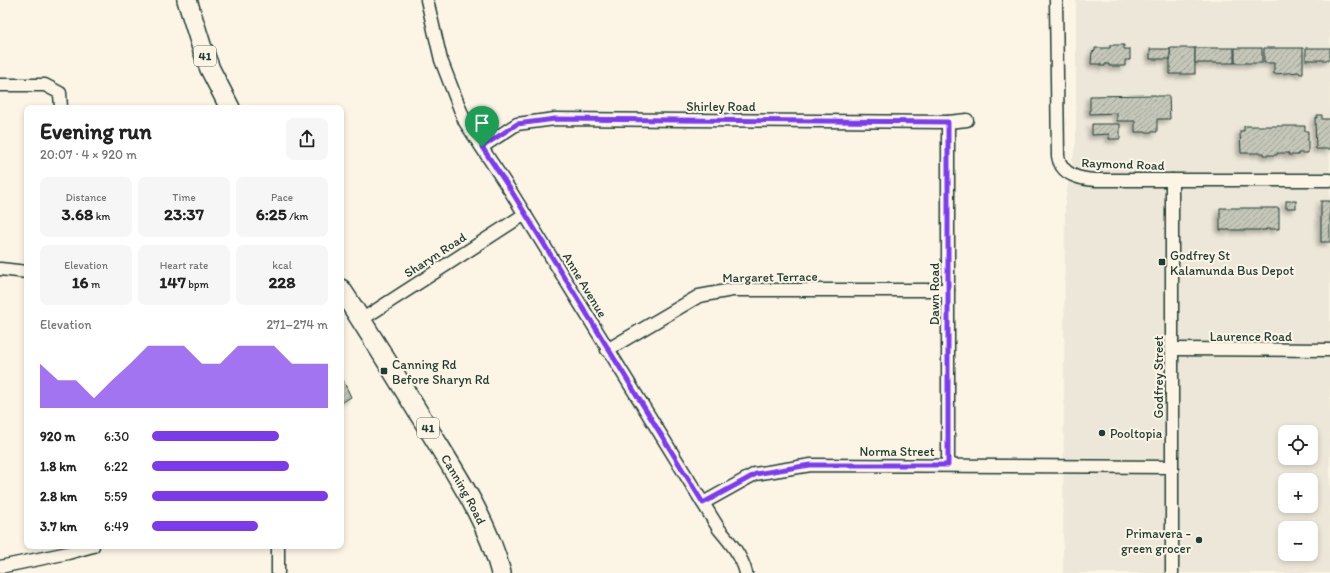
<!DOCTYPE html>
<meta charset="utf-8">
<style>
:root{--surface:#fff;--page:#f6f6f6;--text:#222;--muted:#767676;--accent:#7c3aed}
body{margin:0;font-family:Itim,sans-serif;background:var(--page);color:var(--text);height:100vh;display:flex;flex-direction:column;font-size:15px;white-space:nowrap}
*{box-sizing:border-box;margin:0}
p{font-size:13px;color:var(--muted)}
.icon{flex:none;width:22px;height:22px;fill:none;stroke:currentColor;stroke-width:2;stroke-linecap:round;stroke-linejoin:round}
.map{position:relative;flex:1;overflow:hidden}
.sheet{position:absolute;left:24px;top:105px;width:320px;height:444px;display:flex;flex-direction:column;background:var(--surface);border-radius:8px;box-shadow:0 2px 6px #0003}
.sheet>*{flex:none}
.fabs{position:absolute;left:1278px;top:425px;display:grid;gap:8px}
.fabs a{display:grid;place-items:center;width:40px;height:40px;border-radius:8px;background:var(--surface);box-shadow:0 2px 6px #0003;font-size:20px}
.pin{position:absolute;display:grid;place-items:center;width:34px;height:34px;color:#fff;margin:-41px -17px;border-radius:50% 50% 50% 0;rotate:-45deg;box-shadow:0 0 4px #0007}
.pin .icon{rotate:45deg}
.round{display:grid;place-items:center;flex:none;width:42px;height:42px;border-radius:8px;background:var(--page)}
.overview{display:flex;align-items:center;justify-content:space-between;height:68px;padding:0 16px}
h1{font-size:22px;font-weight:800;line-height:30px}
.stats{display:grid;grid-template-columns:repeat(3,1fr);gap:6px;height:68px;padding:4px 16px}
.stats div{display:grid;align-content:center;border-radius:8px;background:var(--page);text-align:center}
.stats b{font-size:17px;font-weight:800}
.stats small{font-size:11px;font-weight:400}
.stats p{font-size:11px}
.chart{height:112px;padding:8px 16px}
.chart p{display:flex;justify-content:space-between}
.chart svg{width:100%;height:72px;margin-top:4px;fill:var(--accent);opacity:.7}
ul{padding:0 16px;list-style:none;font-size:13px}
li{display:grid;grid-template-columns:64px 48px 1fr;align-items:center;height:30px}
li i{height:10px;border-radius:5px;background:var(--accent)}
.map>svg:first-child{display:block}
</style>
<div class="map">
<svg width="1330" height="573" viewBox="0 0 1330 573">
<defs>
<pattern id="building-hatch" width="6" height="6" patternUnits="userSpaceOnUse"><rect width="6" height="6" fill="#c5c7b9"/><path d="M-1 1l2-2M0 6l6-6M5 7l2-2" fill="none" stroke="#9fa397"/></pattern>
<filter id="shadow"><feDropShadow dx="-3.5" dy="3.5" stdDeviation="2" flood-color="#0004"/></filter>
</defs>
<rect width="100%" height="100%" fill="#fcf5e5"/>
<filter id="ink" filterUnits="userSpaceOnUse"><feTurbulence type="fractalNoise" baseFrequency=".025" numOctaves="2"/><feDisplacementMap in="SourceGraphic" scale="8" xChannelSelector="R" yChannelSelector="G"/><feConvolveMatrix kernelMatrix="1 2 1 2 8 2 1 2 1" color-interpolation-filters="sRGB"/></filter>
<g filter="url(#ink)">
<path fill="#ece7d8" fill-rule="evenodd" d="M1076 0H1330V573H1063L1065 201 1076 141ZM1285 432H1311V458H1285ZM1285 480H1311V506H1285ZM1285 528H1311V554H1285Z"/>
<g fill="url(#building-hatch)" stroke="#1f3d34" filter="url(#shadow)">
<path d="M1110 45H1124V49H1130V60H1125V66H1109V64H1105V66H1101V64H1091L1092 52 1095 51V48H1110Z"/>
<rect x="1170" y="48" width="25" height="26"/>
<rect x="1195" y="48" width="39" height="15"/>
<rect x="1235" y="48" width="27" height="15"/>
<path d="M1264 48H1303V74H1300L1299 72 1274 74V63H1264Z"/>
<rect x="1306" y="48" width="24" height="12"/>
<rect x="1150" y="49" width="20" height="10"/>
<path d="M1156 95V96H1169L1170 119H1157V132H1135V121H1117V113L1090 114V96Z"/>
<path d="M1317 115H1322V119H1330V149H1316L1315 118H1317Z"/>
<path d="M1092 124H1120V139H1109V134L1092 135Z"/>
<path d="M1244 126H1305V131H1308V153H1298V155H1289V153H1277V155H1264V153H1241L1240 131H1244Z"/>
<rect x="1286" y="201" width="10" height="7"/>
<rect x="1321" y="201" width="9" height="41"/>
<path d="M1220 208H1279V229H1266V230H1220Z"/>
<path d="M341 376 351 397 341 403Z"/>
</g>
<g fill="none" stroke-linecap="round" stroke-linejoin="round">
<defs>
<g id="minor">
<path d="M427 0 441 60 465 122 511 192 719 529C730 542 742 556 746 573"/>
<path d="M1056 0 1058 156C1061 175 1079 179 1096 180H1330"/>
<path d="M0 85H45L60 93 61 108"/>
<path d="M948 122V465"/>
<path d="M482 147 517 124 555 119 948 122 967 120"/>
<path d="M0 269 27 272"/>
<path d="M361 320 525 214"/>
<path d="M1172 349 1330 350"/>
<path d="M607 350 699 296 732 290H948"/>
<path d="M703 503 755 474 811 465 1172 467"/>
<path d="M278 546V573"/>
<path d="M0 567 68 553 93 546"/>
<path d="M1172 573V180"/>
</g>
<g id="primary">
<path d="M187 0 202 48 210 69 230 108"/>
<path id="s1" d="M341 289C372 336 401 385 431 433 458 477 488 522 501 573"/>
</g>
</defs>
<use href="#minor" stroke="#1f3d34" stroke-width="15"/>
<use href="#primary" stroke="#1f3d34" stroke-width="22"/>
<use href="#minor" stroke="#fcf5e5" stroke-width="12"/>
<use href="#primary" stroke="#fcf5e5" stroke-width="19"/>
</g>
</g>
<g fill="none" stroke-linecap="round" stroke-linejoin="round" filter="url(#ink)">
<defs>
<path id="route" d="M555 119 948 122V465H810L756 474 703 503 512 192 482 147 517 124Z"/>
</defs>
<use href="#route" stroke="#fff" stroke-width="8"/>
<use href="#route" stroke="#7c3aed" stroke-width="5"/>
</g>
<g fill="#1f3d34" stroke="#fcf5e5" stroke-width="1.5">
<rect x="1158" y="258" width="8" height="8" rx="2"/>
<rect x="380" y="367" width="8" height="8" rx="2"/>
<circle cx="1102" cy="433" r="4"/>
<circle cx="1199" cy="540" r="4"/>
</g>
<g text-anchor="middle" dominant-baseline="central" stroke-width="4" stroke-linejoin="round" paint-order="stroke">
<g fill="#fcf5e5" stroke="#617469" stroke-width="1">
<rect x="194" y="46" width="22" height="20" rx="3"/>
<rect x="417" y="418" width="22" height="20" rx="3"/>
</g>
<g font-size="12" font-weight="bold" fill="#1f3d34">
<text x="205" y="56">41</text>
<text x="428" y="428">41</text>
</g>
<g font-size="13" fill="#1f3d34" stroke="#fcf5e5">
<text x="721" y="106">Shirley Road</text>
<text transform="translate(1123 164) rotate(2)">Raymond Road</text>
<text transform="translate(435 255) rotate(-33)">Sharyn Road</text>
<text transform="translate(770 277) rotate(-1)">Margaret Terrace</text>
<text transform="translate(585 285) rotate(59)">Anne Avenue</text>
<text transform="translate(934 294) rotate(-90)">Dawn Road</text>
<text x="1251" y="336">Laurence Road</text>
<text transform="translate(1158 377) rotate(-90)">Godfrey Street</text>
<text x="897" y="451">Norma Street</text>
<text stroke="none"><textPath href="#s1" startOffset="235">Canning Road</textPath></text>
</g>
<g font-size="13" fill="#1f3d34" stroke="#fcf5e5" text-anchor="start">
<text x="1170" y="255">Godfrey St<tspan x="1170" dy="15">Kalamunda Bus Depot</tspan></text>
<text x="392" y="364">Canning Rd<tspan x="392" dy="15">Before Sharyn Rd</tspan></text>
<text x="1110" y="433">Pooltopia</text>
<text x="1191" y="533" text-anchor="end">Primavera -<tspan x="1191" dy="15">green grocer</tspan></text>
</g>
</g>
</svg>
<div class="fabs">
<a><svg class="icon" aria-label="locate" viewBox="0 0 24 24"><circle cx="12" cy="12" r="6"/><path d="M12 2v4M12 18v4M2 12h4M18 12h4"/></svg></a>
<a>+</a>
<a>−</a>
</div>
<div class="pin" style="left:482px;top:147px;background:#1e9e55"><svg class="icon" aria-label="arrive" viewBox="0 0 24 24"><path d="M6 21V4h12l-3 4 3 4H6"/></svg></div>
<section class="sheet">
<div class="overview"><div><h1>Evening run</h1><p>20:07 · 4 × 920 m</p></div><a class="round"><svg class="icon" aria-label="share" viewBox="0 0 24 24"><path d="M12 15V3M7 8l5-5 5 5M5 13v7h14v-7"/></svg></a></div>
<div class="stats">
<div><p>Distance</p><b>3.68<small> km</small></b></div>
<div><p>Time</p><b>23:37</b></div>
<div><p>Pace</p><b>6:25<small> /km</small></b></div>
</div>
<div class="stats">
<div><p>Elevation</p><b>16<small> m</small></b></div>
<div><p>Heart rate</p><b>147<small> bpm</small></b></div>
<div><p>kcal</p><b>228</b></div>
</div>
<div class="chart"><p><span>Elevation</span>271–274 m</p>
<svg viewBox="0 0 160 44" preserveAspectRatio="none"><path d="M0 44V17L10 27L20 27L30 38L40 27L50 17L60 6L70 6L80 6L90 17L100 17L110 6L120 6L130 6L140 17L150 17L160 17V44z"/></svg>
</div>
<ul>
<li><b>920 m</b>6:30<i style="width:72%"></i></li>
<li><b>1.8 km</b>6:22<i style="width:78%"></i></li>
<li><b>2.8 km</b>5:59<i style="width:100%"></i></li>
<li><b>3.7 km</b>6:49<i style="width:60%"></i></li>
</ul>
</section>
</div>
